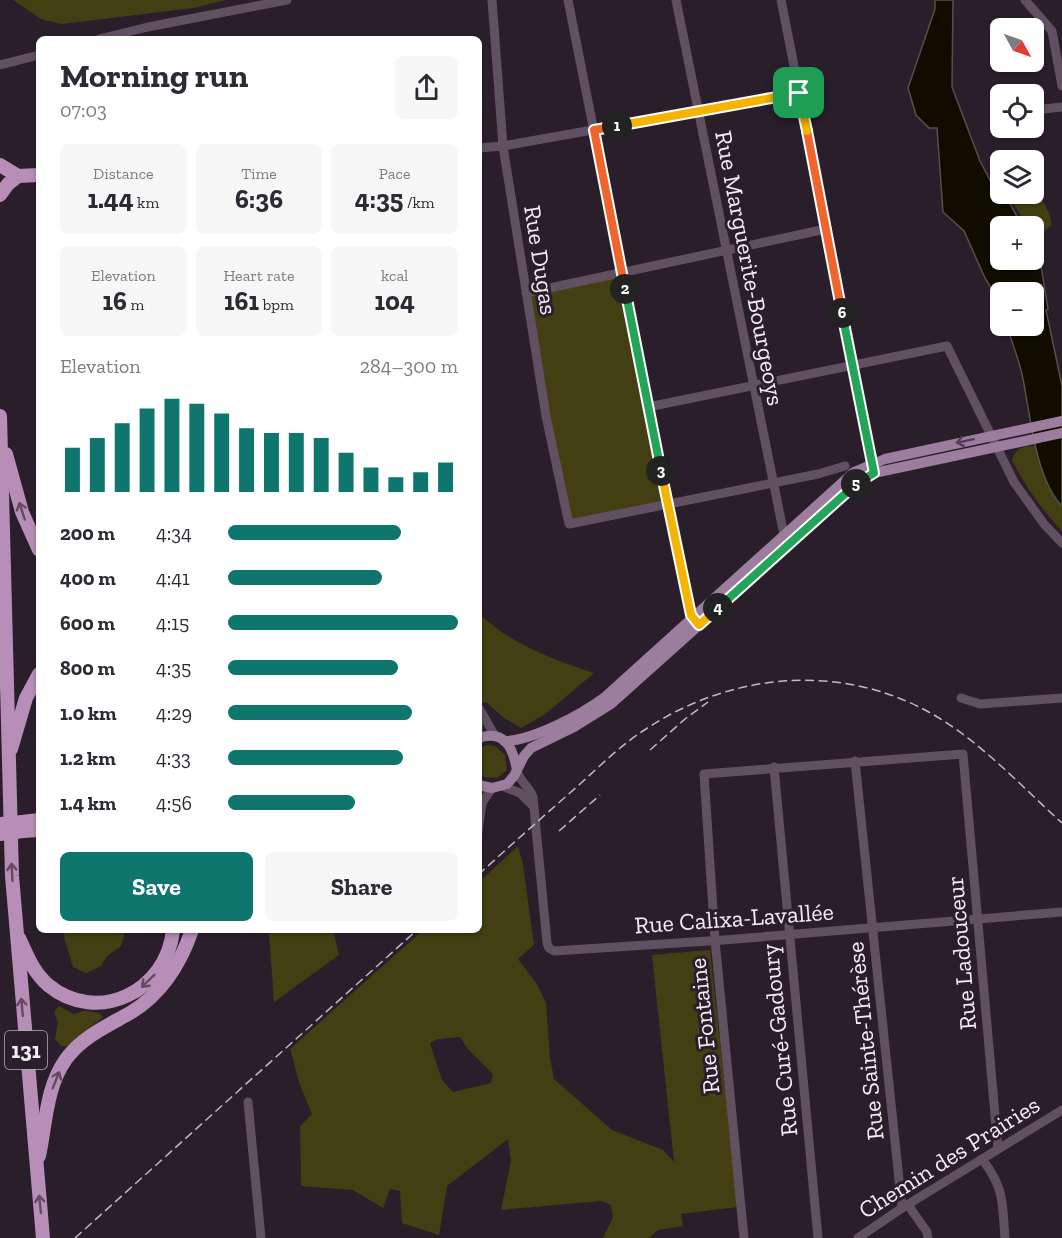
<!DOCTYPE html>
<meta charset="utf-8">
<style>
:root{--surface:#fff;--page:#f7f7f7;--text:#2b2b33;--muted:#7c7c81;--accent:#0f766e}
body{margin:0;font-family:"Zilla Slab",serif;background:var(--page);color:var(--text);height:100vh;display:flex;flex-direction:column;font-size:22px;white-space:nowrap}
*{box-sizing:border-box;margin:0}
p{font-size:20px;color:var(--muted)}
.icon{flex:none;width:33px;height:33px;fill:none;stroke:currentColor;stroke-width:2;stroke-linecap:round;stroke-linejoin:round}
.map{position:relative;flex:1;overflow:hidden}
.panel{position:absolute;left:36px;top:36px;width:446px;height:897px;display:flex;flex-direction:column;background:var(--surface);border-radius:9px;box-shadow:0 2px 4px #0004}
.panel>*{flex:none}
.needle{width:39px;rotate:130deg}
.controls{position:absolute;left:990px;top:18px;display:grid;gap:12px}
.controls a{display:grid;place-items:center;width:54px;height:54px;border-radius:9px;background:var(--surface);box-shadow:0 2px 4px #0004;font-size:30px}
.pin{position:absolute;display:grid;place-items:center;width:51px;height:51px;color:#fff;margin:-26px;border-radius:12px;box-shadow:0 3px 9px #0006}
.km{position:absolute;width:30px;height:30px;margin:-15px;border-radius:50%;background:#222;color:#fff;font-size:16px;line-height:30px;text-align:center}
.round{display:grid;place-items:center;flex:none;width:63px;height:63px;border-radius:9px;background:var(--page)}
.headline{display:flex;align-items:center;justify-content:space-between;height:102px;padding:0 24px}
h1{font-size:33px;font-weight:700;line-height:45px}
.metrics{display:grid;grid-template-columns:repeat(3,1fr);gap:9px;height:102px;padding:6px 24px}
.metrics div{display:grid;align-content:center;border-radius:9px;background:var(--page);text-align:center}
.metrics b{font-size:26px;font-weight:700}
.metrics small{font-size:16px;font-weight:400}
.metrics p{font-size:16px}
.chart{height:168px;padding:12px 24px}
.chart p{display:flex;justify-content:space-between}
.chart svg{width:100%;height:108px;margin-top:6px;stroke:var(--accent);stroke-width:6}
.primary-button{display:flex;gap:12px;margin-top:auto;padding:12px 24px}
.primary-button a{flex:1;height:69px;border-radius:9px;background:var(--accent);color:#fff;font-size:24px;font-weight:700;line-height:69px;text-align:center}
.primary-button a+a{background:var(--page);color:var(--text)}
ul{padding:0 24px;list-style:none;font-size:20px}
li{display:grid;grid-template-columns:96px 72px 1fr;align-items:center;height:45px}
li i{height:15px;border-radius:8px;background:var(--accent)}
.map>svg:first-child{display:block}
</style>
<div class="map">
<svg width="1062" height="1238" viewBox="0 0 1062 1238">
<rect width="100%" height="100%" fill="#2b1e2b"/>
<g fill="#433f12" fill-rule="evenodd">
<path d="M13 0H226L193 8 62 24 41 19Z"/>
<path d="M1034 183 1049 213 1052 224 1034 242V226H1026L1021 215 1006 194H1034Z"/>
<path d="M622 273 668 504 569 524 526 293Z"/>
<path d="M1036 446 1040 463 1062 506V531C1042 510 1025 486 1012 460 1016 447 1024 446 1036 446Z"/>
<path d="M478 613C511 644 551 659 594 673L544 715 521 728 504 718 486 702 479 705Z"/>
<path d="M486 745 495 746 505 755 507 770 497 778 484 777 479 772V752L481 748Z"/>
<path d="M518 846 523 865 534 945 518 959 537 984 546 1003 550 1058 554 1079 612 1130 663 1150 674 1162 652 955 710 950 738 1207 681 1214 683 1226 658 1230 649 1238H603L613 1217 611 1205 601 1201 501 1210 511 1161 508 1139 447 1186 439 1235 402 1223 400 1191 390 1189 383 1208 353 1190 301 1186 300 1126 312 1114 300 1085 290 1049 423 930H478L479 882ZM460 1037 468 1049 493 1074 491 1083 453 1092 442 1080 430 1043 438 1039Z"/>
<path d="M65 930H124V937L121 946 107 956 101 966 86 973 73 967 64 937Z"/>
<path d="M272 930H333L339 955 274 1002 269 933Z"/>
<path d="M59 1006 74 1014 84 1011 99 1013 103 1017 67 1046H61L55 1039 58 1022 54 1012Z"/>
</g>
<path fill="#100d00" stroke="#55504a" stroke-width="1.5" d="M935 0H953L952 87 980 161 991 182 1010 204 1022 226H1000V260H1034V243L1038 248 1048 309 1046 310 1062 386V506C1035 479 1030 411 1022 374 1018 358 1012 342 1007 326H1034V292H1000V303L985 278 964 231 943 212 937 128H929L916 115 908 88 935 9Z"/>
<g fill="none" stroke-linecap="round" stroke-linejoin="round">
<g stroke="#605061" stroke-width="9">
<path d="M492 0 503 146 546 416 569 524 818 474 845 466"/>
<path d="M568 0 682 577 690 612 697 623"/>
<path d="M676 0 784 535 787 538"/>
<path d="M781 0 874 471"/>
<path d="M1025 0 1052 31 1062 86"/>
<path d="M99 39 148 27 287 0"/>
<path d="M0 65 39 55"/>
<path d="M1034 110 1062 107"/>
<path d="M997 115 1000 114"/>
<path d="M478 148 503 146 799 93"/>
<path d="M526 293 826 229"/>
<path d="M648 407 947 346 1014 482 1044 524 1062 543"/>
<path d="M961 698 980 704 1062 698"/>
<path d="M479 708 495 736"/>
<path d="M478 733 479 713"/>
<path d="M855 761 902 1208"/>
<path d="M774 767 818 1238"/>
<path d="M517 771C520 782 530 787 533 797L547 943 549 948 554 951 724 940 1062 912"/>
<path d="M502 786 520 793 533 806"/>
<path d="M478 831 482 803 492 788"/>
<path d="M248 1102 261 1238"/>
<path d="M982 1159C1005 1189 1002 1202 1005 1238"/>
<path d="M908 1205 927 1232 928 1238"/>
<path d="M744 1238 715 940 704 774 963 754 998 1149"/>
<path d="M858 1238 902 1208 1062 1110"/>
</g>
<g stroke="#9d7d9e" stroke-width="10">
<path d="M478 738C505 729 513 748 517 770"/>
<path d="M504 741C533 741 582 714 605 697L854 472 885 459 1062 421"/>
<path d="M478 785 492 788 507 784 514 776 524 756 531 748 574 727 611 704 861 480 874 473 1062 433"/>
</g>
<g stroke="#b68eb7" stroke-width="14">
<path d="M0 165 18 176 39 175"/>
<path d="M0 195 8 184 18 176"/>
<path d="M0 416 12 876 43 1238"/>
<path d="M6 454 22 512 39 550"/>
<path d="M11 749 26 698 39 674"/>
<path d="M22 822 39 820"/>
<path d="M23 831 39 830"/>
<path d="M19 938C27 955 33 972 48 985 98 1026 167 991 173 930"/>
<path d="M39 1156C46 1123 46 1087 66 1059 82 1037 107 1026 130 1013 162 994 180 965 192 930"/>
</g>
<g stroke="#c3b9c4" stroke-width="1.5" stroke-dasharray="9 4.5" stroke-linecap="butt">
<path d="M650 750 685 719 708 702"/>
<path d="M559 831 600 795"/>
<path d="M478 875C512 844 546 814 580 784 601 765 622 744 646 729 732 672 843 662 934 715 982 743 1021 786 1062 823"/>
<path d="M75 1238 417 930"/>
</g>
<g stroke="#b68eb7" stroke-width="14">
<path d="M0 824 22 822"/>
<path d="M0 834 23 831"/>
</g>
</g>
<defs><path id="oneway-shaft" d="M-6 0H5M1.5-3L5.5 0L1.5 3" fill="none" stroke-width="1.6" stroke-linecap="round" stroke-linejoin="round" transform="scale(1.5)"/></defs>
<use stroke="#533f53" href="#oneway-shaft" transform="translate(965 441) rotate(168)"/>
<g stroke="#634b63">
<use href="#oneway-shaft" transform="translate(22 511) rotate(-108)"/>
<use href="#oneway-shaft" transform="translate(12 872) rotate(-93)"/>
<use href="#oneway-shaft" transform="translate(148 981) rotate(136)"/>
<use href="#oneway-shaft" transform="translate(22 1007) rotate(-95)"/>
<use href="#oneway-shaft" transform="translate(56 1080) rotate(-68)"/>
<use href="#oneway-shaft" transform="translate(40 1204) rotate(-96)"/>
</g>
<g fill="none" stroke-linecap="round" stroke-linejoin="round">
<defs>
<path id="split-1" d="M617 126 799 93"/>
<path id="split-2" d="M617 126 594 130 625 289"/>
<path id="split-3" d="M625 289 661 471"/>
<path id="split-4" d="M661 471 691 615 699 625 718 608"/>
<path id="split-5" d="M718 608 856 484"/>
<path id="split-6" d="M842 313 874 473 856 484"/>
<path id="split-7" d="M807 131 842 313"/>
<path id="split-8" d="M799 93 807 131"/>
</defs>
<use href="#split-1" stroke="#fff" stroke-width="12"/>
<use href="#split-2" stroke="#fff" stroke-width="12"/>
<use href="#split-3" stroke="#fff" stroke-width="12"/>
<use href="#split-4" stroke="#fff" stroke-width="12"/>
<use href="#split-5" stroke="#fff" stroke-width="12"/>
<use href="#split-6" stroke="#fff" stroke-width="12"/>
<use href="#split-7" stroke="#fff" stroke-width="12"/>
<use href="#split-8" stroke="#fff" stroke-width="12"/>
<use href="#split-1" stroke="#f5b400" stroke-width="8"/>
<use href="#split-2" stroke="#f0652b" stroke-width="8"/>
<use href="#split-3" stroke="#22a559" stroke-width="8"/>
<use href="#split-4" stroke="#f5b400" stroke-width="8"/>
<use href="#split-5" stroke="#22a559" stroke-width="8"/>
<use href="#split-6" stroke="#22a559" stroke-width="8"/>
<use href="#split-7" stroke="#f0652b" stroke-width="8"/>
<use href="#split-8" stroke="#f5b400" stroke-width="8"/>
</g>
<g text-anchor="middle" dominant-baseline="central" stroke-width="6" stroke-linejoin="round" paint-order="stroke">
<rect fill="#2b1e2b" stroke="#b8aeb9" stroke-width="1.5" x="5" y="1031" width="42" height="38" rx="4.5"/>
<g font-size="22" font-weight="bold" fill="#f5ecf6">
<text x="26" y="1050">131</text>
</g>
<g font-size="24" fill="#f5ecf6" stroke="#2b1e2b">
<text transform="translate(541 260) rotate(81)">Rue Dugas</text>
<text transform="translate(750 268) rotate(79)">Rue Marguerite-Bourgeoys</text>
<text transform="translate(734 918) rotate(-4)">Rue Calixa-Lavallée</text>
<text transform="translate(961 953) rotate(-95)">Rue Ladouceur</text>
<text transform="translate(704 1026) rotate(-96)">Rue Fontaine</text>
<text transform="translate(779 1040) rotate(-96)">Rue Curé-Gadoury</text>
<text transform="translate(865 1041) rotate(-96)">Rue Sainte-Thérèse</text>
<text transform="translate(949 1157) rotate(-32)">Chemin des Prairies</text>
</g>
</g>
</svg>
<div class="controls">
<a><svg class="needle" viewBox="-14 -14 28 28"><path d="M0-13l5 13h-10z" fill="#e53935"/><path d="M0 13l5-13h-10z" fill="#7c7c81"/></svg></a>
<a><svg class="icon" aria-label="locate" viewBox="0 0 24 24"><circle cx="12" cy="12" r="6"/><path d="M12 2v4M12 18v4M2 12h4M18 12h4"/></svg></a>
<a><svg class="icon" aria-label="layers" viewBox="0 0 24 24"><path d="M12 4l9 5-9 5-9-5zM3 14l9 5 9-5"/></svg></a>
<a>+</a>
<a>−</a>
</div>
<div class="pin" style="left:799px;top:93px;background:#1e9e55"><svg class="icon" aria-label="arrive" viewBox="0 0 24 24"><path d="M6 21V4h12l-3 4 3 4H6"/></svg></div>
<b class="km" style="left:617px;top:126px">1</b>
<b class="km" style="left:625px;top:289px">2</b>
<b class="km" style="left:661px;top:471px">3</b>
<b class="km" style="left:718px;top:608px">4</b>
<b class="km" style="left:856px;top:484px">5</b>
<b class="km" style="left:842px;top:313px">6</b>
<section class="panel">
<div class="headline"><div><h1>Morning run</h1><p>07:03</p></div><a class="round"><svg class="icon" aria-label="share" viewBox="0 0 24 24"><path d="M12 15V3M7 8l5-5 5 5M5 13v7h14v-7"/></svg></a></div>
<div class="metrics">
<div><p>Distance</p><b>1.44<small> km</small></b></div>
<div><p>Time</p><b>6:36</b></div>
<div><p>Pace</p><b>4:35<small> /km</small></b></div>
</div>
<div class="metrics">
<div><p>Elevation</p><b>16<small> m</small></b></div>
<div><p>Heart rate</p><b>161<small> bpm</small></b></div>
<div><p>kcal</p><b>104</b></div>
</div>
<div class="chart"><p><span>Elevation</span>284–300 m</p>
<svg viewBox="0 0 160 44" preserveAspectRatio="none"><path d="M5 44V26M15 44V22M25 44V16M35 44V10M45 44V6M55 44V8M65 44V12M75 44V18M85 44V20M95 44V20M105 44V22M115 44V28M125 44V34M135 44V38M145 44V36M155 44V32"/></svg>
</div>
<ul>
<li><b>200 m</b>4:34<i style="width:75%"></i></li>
<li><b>400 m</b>4:41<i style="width:67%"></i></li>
<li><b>600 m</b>4:15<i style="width:100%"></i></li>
<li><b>800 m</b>4:35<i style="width:74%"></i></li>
<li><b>1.0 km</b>4:29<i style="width:80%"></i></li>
<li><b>1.2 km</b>4:33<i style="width:76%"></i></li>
<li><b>1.4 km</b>4:56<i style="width:55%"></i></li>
</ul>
<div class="primary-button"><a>Save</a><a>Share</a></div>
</section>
</div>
